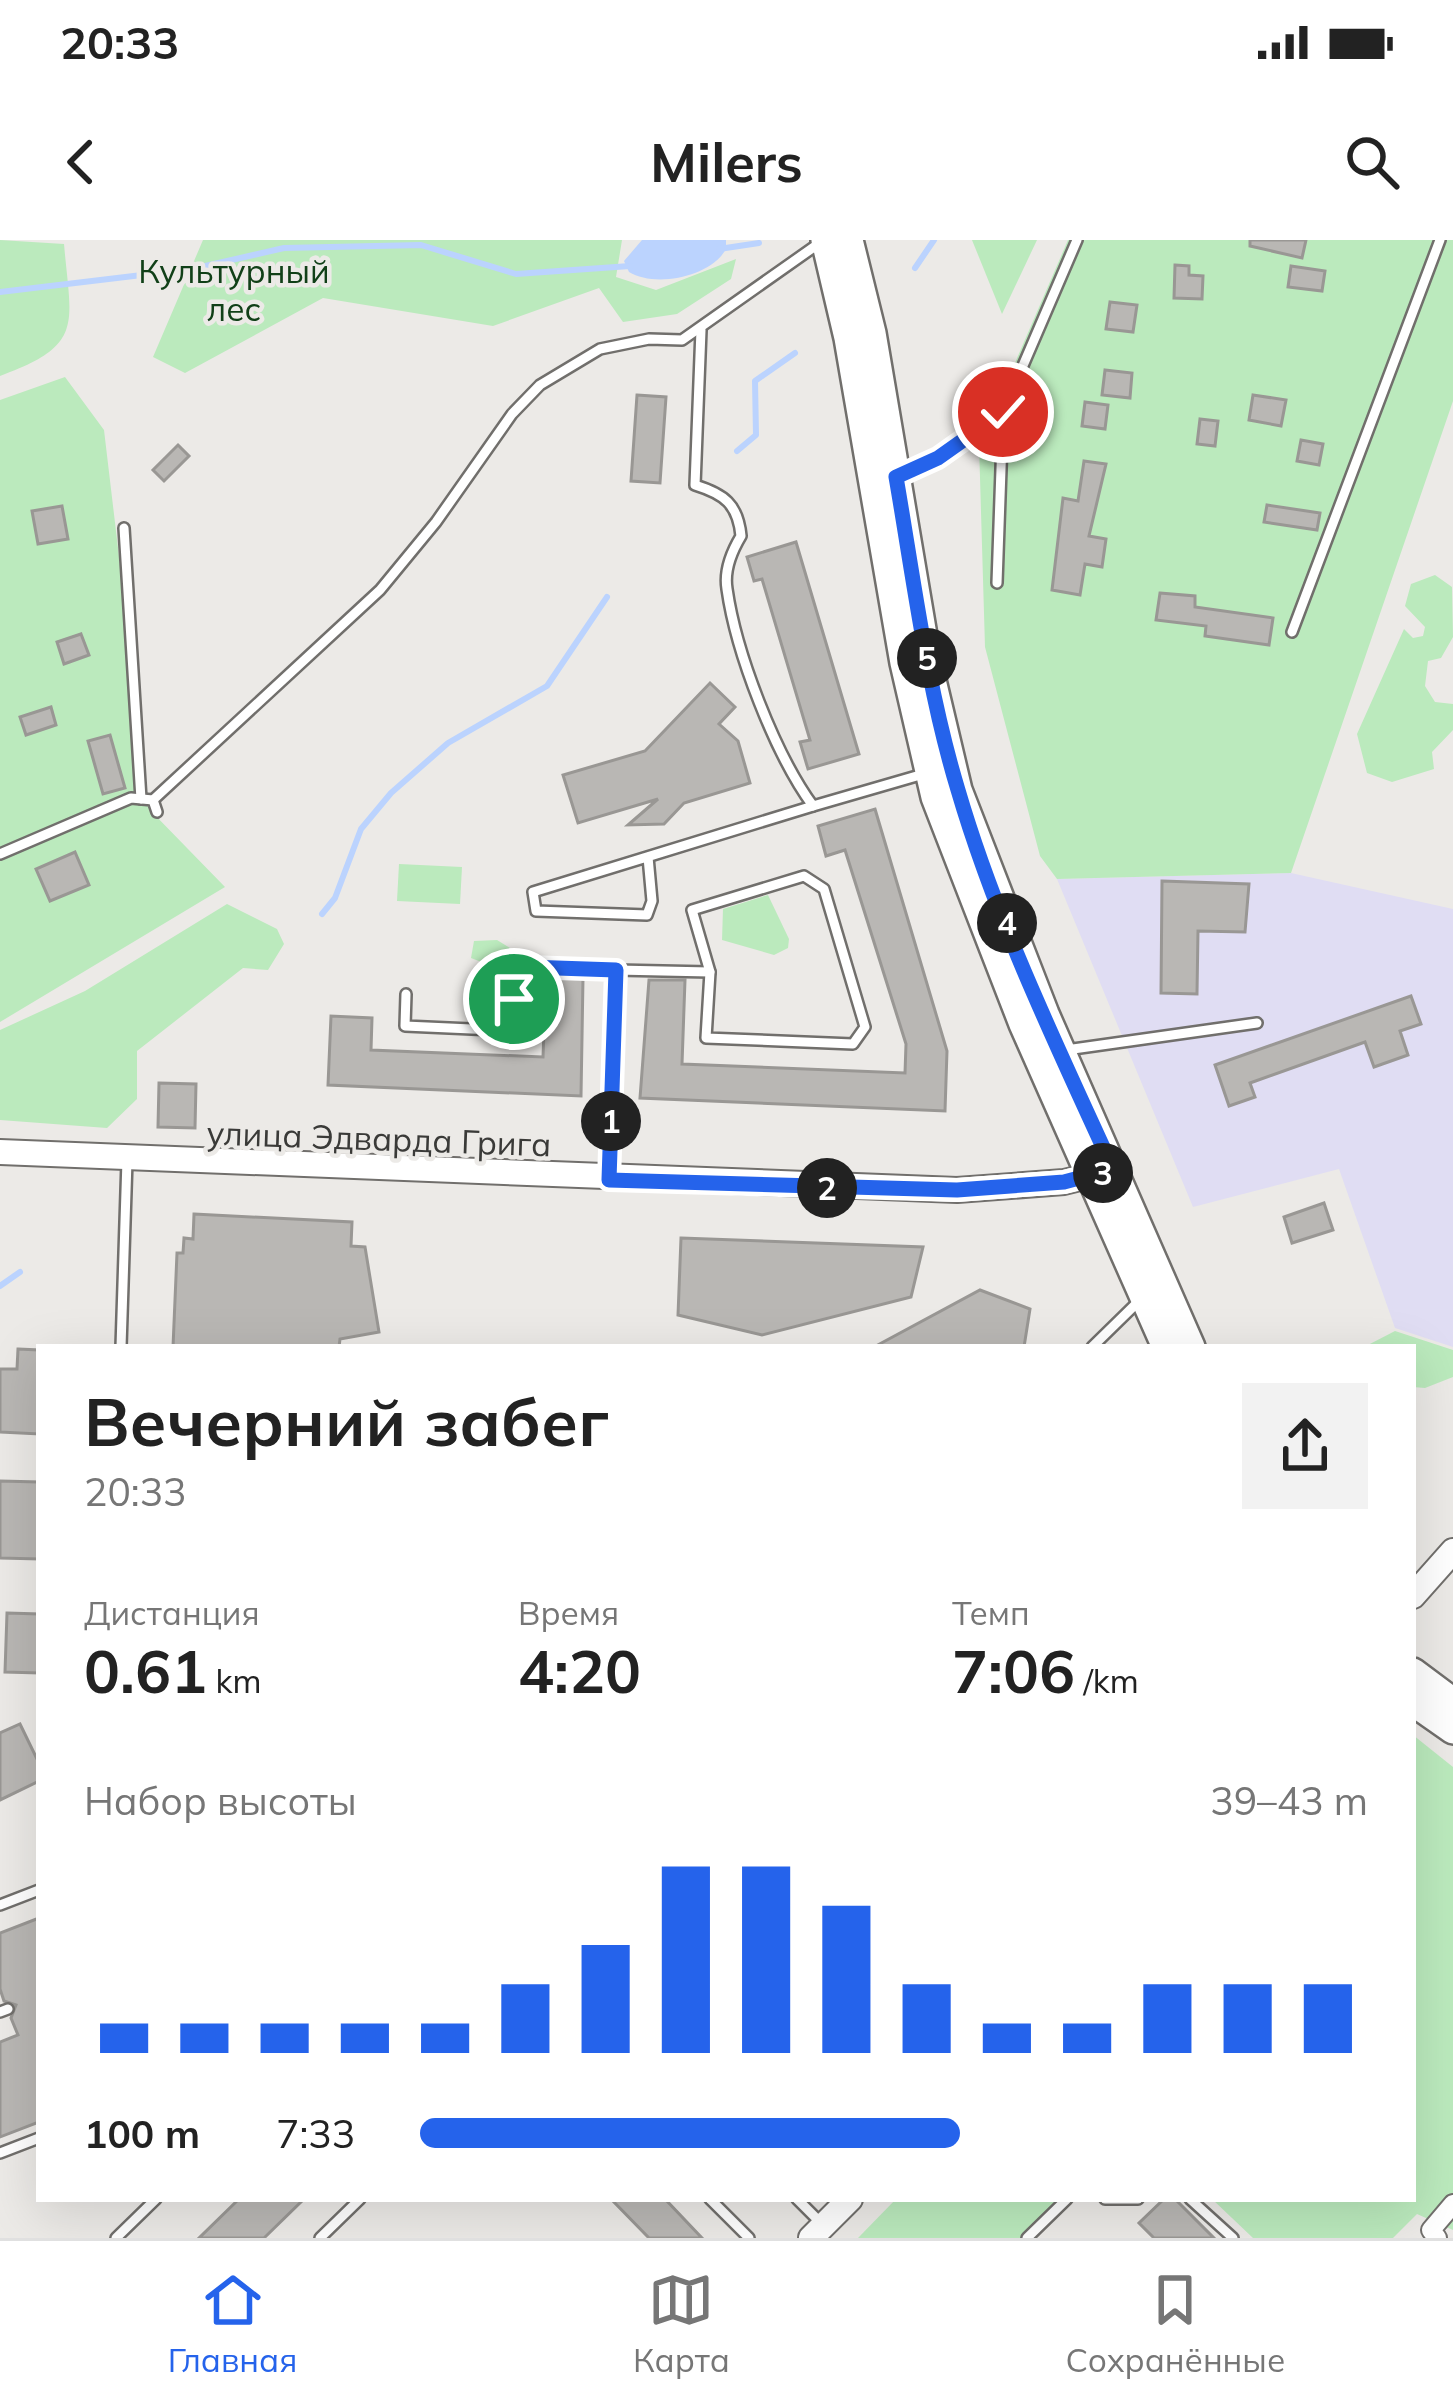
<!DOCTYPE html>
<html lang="ru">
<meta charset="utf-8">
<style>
:root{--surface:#fff;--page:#f2f2f2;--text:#222;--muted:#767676;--line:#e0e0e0;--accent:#2563eb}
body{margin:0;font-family:Mulish,sans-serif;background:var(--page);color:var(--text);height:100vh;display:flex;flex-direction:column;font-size:45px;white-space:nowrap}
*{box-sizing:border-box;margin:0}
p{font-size:39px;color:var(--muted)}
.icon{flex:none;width:66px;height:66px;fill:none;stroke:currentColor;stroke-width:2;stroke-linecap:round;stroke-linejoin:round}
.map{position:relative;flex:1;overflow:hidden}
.details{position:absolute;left:36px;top:1104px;width:1380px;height:858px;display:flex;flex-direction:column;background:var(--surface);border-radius:0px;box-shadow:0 12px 48px #0002}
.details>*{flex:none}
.pin{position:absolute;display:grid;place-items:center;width:102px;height:102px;color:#fff;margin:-51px;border:6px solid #fff;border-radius:50%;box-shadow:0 3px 12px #0007}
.km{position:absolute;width:60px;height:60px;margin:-30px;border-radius:50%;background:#222;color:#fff;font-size:33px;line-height:60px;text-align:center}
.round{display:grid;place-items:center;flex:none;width:126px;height:126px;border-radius:0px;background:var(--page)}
.overview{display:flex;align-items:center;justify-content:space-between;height:204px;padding:0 48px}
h1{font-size:66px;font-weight:700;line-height:90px}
.metrics{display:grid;grid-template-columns:repeat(3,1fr);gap:18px;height:204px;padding:12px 48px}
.metrics div{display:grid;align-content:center}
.metrics b{font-size:60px;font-weight:700}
.metrics small{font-size:33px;font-weight:400}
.metrics p{font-size:33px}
.chart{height:336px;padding:24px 48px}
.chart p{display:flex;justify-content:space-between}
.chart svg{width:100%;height:216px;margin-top:12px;stroke:var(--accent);stroke-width:6}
ul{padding:0 48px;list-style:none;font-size:39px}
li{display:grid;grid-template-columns:192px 144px 1fr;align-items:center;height:90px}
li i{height:30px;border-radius:15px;background:var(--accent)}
.status{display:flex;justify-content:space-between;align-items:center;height:84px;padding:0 60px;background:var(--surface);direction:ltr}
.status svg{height:33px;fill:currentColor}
header{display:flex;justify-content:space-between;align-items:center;height:156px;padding:0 48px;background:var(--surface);font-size:54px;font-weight:700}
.tab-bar{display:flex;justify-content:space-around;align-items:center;height:168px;border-top:3px solid var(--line);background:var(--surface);font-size:33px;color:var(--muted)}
.tab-bar a{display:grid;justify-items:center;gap:6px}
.tab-bar .current{color:var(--accent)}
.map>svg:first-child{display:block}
</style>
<div class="status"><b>20:33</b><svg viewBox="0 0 49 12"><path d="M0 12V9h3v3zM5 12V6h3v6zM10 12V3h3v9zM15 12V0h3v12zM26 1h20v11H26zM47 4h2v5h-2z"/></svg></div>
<header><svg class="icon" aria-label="back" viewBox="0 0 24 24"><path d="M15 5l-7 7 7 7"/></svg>Milers<svg class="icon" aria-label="search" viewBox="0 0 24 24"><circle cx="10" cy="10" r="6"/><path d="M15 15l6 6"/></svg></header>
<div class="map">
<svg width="1453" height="1998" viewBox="0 0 1453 1998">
<rect width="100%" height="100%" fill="#eceae7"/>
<path fill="#e0ddf3" d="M1291 633 1453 669V1107L1395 1088 1339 929 1193 967 1057 639Z"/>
<g fill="#bbeabd">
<path d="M0 0 64 4C71 85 85 105 0 136Z"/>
<path d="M203 0H622L616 37 656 50 736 19 731 39 677 74 623 82 599 48 493 86 323 58 185 133 153 117Z"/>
<path d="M972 0H1037L1002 74Z"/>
<path d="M1068 0H1453V161L1291 633 1057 639 1040 616 985 407 978 170 1002 153Z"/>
<path d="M65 137 104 190 149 569 225 647 0 782V160Z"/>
<path d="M1435 335 1452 347 1453 397 1441 418 1428 421 1425 446 1435 462 1453 464V490L1432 512 1434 529 1392 542 1367 533 1357 494 1404 389 1413 398 1423 396 1425 387 1405 366 1411 344Z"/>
<path d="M399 624 462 627 460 664 397 661Z"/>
<path d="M768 655 789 699 788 708 774 715 722 700 723 669Z"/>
<path d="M227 664 277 689 284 704 268 730 243 728 137 811V859L107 888 0 880V790L85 751Z"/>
<path d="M497 700 510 708 516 723 507 732 471 718 474 701Z"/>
<path d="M1395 1091 1453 1110V1137L1425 1148 1413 1147V1107H1364Z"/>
<path d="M1413 1495 1453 1527V1990L1417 1974 1393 1998H1253L1212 1959H1413Z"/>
<path d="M896 1959H1065L1024 1998H858Z"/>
</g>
<path fill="#bbd3fe" d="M642 0H726V9C711 37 655 48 629 32L624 21Z"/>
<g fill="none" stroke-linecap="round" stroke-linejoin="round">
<g stroke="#bbd3fe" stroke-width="6">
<path d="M719 9 759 3"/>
<path d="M915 28 934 0"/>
<path d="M0 52 192 29 284 8 421 5 516 34 630 26"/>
<path d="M737 211 756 195 755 141 795 113"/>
<path d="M322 674 335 658 361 589 391 553 448 503 547 446 607 357"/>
<path d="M0 1046 20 1032"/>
</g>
</g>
<g fill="#b9b7b4" stroke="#999794" stroke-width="3">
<path d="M1250 0H1306L1302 18 1250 6Z"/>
<path d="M1175 25 1189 26V35L1203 36 1202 59 1174 58Z"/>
<path d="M1291 26 1325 31 1322 51 1288 47Z"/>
<path d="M1110 62 1137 65 1133 92 1106 89Z"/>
<path d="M1105 130 1132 133 1130 158 1102 155Z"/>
<path d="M637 155 666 157 660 243 631 241Z"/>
<path d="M1253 155 1286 160 1281 186 1249 180Z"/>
<path d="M1085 162 1108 165 1105 189 1082 186Z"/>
<path d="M1200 179 1218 181 1215 206 1197 204Z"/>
<path d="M1301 200 1323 204 1319 225 1297 221Z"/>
<path d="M178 205 189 216 164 241 153 230Z"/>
<path d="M1084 221 1106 224 1089 296 1106 299 1102 327 1085 324 1080 355 1052 350 1063 258 1078 261Z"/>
<path d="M1267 265 1320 273 1317 290 1264 282Z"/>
<path d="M62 266 68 299 38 304 32 271Z"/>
<path d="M796 302 859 514 808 529 800 502 810 500 762 339 754 341 747 317Z"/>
<path d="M1160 353 1195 356V367L1273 378 1269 405 1205 396 1206 386 1156 380Z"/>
<path d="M81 394 89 415 64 424 57 402Z"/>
<path d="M710 443 735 467 719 484 738 501 750 543 684 563 664 584 628 585 658 559 578 583 563 535 645 511Z"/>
<path d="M51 467 56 485 26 495 20 477Z"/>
<path d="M110 495 125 548 103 554 88 501Z"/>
<path d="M875 569 947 811 945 871 640 858 649 740H685L682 824 905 833 906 804 845 610 826 616 818 586Z"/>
<path d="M75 612 89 645 50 661 36 629Z"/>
<path d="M1162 641 1249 644 1245 692 1198 691 1197 754 1161 753Z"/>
<path d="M546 736 583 738 581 856 328 845 331 776 372 778 371 810 543 817Z"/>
<path d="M1411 756 1421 784 1400 791 1408 815 1374 827 1365 802 1250 843 1255 857 1229 866 1215 825Z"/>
<path d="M159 843 196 844 195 888 158 887Z"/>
<path d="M1324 963 1333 990 1292 1003 1284 977Z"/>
<path d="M194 974 352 982 351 1006 365 1007 379 1092 340 1099 339 1107H173L177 1013H183L184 998 193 999Z"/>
<path d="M681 998 923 1007 911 1057 762 1095 678 1075Z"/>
<path d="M980 1050 1030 1069 1024 1107H874Z"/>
<path d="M18 1109 39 1110V1194L0 1192V1129H17Z"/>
<path d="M0 1241 39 1242V1319L0 1318Z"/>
<path d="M7 1373 39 1374V1433L5 1432Z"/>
<path d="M20 1484 39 1523V1541L0 1560V1493Z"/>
<path d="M39 1678V1882L0 1897V1802L18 1795 11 1778 16 1765 4 1761 0 1749V1693Z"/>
<path d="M239 1959H304L264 1998H199Z"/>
<path d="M611 1959H665L702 1998H649Z"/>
<path d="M1164 1959H1175L1214 1998H1154L1139 1983Z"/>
</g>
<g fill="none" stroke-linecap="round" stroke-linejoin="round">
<defs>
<g id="service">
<path d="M701 90 695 245C724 254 738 264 741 296 732 311 724 331 727 349 736 413 775 514 813 566L927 533"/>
<path d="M901 235 938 218 1003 172 1077 0"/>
<path d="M124 288 141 559"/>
<path d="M997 343 1003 172"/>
<path d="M1292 392 1440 0"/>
<path d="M153 560 380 350 436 282 512 174 540 145 600 109 649 99 682 100 821 2"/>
<path d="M0 614 131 558 153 560 157 572"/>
<path d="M648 617 652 661 647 675 536 671 533 652 813 566"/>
<path d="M804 636 824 649 865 787 853 804 706 798 710 732 692 670Z"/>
<path d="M406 754 405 786 513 791 515 739 527 726 616 730"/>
<path d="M1066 810 1257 783"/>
<path d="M609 935 616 730 710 732"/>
<path d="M121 1107 127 920"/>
<path d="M1092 1107 1139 1061"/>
<path d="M0 1665 39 1650"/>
<path d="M0 1772 8 1769"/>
<path d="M0 1913 39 1898"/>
<path d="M710 1959 749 1998"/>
<path d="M797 1959 823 1985"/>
<path d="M1105 1959H1138"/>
<path d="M1190 1959 1233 1998"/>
<path d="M116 1998 156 1959"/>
<path d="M320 1998 360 1959"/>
<path d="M1027 1998 1067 1959"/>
</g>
<path id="minor" d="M1437 1998 1431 1990 1453 1964"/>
<g id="tertiary">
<path d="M0 912 957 950 1064 942 1105 932"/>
<path d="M1413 1356 1453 1311"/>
<path d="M811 1998 850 1959"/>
</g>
<g id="secondary">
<path d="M825 0 848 98 904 423 935 557 1023 784 1166 1107"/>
<path d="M849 0 872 93 927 419 958 550 1045 774 1191 1107"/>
<path d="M1413 1432 1453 1462"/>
<path d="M1413 1462 1453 1490"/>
</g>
</defs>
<use href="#service" stroke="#716f6c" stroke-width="14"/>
<use href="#minor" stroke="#716f6c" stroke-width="22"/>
<use href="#tertiary" stroke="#716f6c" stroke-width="28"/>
<use href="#secondary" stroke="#716f6c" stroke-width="32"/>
<use href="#service" stroke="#fff" stroke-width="9"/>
<use href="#minor" stroke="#fff" stroke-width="18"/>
<use href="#tertiary" stroke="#fff" stroke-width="24"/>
<use href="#secondary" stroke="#fff" stroke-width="27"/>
</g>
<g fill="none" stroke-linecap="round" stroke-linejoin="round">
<defs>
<path id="route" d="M514 759 515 739 527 727 616 730 609 940 957 950 1064 942 1113 929C1057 806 996 680 958 550 927 448 914 341 896 237L938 218 1003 172"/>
</defs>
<use href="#route" stroke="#fff" stroke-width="24"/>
<use href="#route" stroke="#2563eb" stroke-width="15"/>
</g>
<g text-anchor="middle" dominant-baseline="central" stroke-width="9" stroke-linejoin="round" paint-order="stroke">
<g font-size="33" fill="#114018" stroke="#eceae7">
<text x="234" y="30">Культурный<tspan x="234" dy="38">лес</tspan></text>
</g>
<g font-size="33" fill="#3a3a38" stroke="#eceae7">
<text transform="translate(379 898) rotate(2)">улица Эдварда Грига</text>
</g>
</g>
</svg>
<div class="pin" style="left:514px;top:759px;background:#1e9e55"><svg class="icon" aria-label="arrive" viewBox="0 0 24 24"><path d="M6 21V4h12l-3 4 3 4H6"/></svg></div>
<div class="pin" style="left:1003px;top:172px;background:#d93025"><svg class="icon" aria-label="check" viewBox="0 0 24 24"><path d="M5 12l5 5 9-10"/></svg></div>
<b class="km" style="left:611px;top:881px">1</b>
<b class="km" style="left:827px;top:948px">2</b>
<b class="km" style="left:1103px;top:933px">3</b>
<b class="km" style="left:1007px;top:683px">4</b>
<b class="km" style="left:927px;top:418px">5</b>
<section class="details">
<div class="overview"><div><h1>Вечерний забег</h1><p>20:33</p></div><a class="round"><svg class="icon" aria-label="share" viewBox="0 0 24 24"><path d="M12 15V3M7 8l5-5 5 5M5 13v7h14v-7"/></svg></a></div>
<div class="metrics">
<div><p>Дистанция</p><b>0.61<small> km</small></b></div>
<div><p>Время</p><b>4:20</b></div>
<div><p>Темп</p><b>7:06<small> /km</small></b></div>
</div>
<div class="chart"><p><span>Набор высоты</span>39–43 m</p>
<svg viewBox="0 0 160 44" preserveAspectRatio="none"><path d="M5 44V38M15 44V38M25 44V38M35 44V38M45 44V38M55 44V30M65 44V22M75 44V6M85 44V6M95 44V14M105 44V30M115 44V38M125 44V38M135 44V30M145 44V30M155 44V30"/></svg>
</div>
<ul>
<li><b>100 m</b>7:33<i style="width:57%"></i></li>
</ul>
</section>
</div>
<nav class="tab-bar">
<a class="current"><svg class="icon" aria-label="home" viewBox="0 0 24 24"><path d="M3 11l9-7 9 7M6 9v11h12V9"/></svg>Главная</a>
<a><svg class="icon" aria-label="map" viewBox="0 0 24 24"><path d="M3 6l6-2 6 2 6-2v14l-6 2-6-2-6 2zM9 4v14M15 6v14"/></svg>Карта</a>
<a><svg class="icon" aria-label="saved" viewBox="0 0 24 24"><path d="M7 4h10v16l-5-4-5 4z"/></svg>Сохранённые</a>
</nav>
